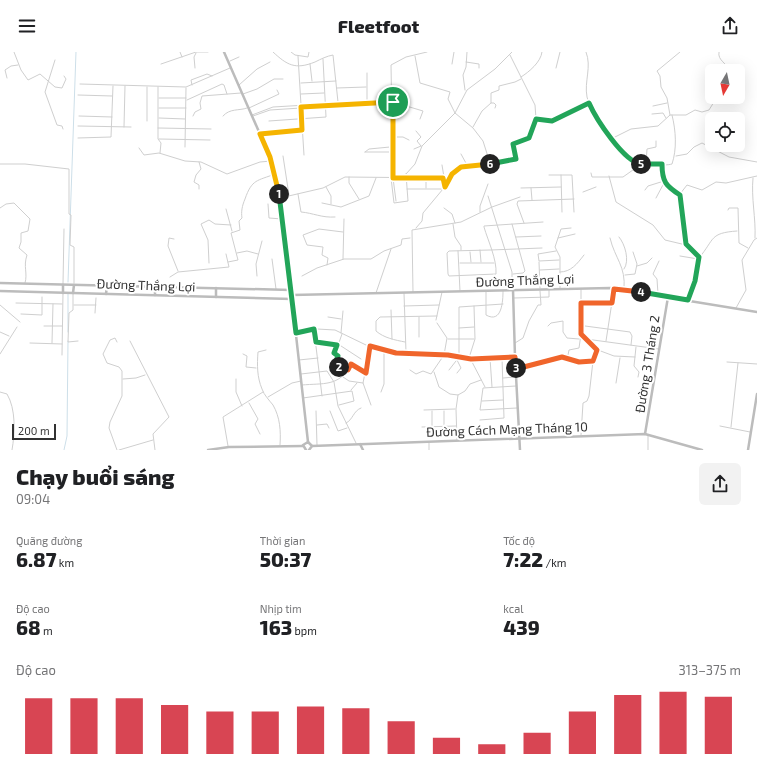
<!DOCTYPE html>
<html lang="vi">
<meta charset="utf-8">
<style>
:root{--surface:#fff;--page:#f2f2f2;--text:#202124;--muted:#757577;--accent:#d84553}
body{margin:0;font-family:"Exo 2",sans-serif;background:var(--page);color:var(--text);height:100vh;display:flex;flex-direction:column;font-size:15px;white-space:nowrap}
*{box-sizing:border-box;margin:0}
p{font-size:13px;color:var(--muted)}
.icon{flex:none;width:22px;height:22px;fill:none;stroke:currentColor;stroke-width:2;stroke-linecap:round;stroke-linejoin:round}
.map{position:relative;height:398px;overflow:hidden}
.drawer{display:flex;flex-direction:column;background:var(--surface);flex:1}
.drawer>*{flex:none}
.needle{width:26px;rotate:189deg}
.fabs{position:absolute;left:705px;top:12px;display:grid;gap:8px}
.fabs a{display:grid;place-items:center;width:40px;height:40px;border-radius:6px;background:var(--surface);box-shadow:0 4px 16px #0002;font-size:20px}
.scale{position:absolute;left:12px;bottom:10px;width:44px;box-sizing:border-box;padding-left:4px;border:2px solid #323232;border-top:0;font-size:11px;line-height:14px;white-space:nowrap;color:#323232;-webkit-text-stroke:3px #fff;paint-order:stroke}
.pin{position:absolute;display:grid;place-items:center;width:34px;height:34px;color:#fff;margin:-17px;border:2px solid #fff;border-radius:50%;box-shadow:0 1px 4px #0007}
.km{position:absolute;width:20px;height:20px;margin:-10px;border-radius:50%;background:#222;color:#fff;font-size:11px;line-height:20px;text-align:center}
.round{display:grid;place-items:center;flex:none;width:42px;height:42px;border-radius:6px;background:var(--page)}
.overview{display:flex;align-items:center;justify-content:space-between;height:68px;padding:0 16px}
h1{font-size:22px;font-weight:800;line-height:30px}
.stats{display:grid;grid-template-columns:repeat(3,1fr);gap:6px;height:68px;padding:4px 16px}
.stats div{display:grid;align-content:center}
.stats b{font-size:20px;font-weight:800}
.stats small{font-size:11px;font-weight:400}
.stats p{font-size:11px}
.chart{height:112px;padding:8px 16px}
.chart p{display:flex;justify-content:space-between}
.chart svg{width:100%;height:72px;margin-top:4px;stroke:var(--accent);stroke-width:6}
header{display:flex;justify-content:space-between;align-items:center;height:52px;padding:0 16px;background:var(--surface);font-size:18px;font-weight:800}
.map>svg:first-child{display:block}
</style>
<header><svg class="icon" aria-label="menu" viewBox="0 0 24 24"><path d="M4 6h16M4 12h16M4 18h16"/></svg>Fleetfoot<svg class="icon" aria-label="share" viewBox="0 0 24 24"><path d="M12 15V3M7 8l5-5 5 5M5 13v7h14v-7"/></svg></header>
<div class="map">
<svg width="757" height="398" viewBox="0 0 757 398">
<rect width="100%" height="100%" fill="#fff"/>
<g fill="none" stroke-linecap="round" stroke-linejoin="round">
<g stroke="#cddfe9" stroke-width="1">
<path d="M68 230 76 0"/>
<path d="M68 280V242"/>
<path d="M64 398 67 384 68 289"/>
</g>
<g stroke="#cfcfcf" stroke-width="1">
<path d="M14 0 21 18 28 28 40 22 55 35 62 36 66 27 64 24"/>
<path d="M180 0 182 5"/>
<path d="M273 0C287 13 295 18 315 10 321 7 327 4 333 3L338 50"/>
<path d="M291 0 295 3 308 5 309 0"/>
<path d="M586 0C592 15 584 29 587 45 590 58 621 103 633 110 638 113 666 114 672 112 677 97 676 79 672 63"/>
<path d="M719 0C717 9 728 11 729 19"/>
<path d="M298 4 301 53"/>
<path d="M415 4 420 31 450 40 448 47 455 61"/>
<path d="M55 8 45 40 57 73 62 74 63 77"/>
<path d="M230 9 239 5"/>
<path d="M466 10 479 12V16"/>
<path d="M161 12 196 0H208"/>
<path d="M310 12 312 29"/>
<path d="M452 12 454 0"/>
<path d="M195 16 194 5 196 1"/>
<path d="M556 16 560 0"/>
<path d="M367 21V48"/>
<path d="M521 25C529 20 541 10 542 0"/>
<path d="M7 26 5 18 11 14 18 13"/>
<path d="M301 31 336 29"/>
<path d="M80 32 186 35 230 16"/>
<path d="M192 33 191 28 207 22 212 24"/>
<path d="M239 33 257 17 270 10"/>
<path d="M158 35V87L161 91 160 101"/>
<path d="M337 36 366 35"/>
<path d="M465 38 463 23 466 15 467 0"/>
<path d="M243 42 257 37 274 27H283"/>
<path d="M301 42 324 41"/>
<path d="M78 43 112 44"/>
<path d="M159 46H186"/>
<path d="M187 48 222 32 224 33 227 42"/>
<path d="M391 48V126L394 151 408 149 406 122 415 112 422 94 455 61 467 38 495 17 512 0"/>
<path d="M653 54 667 51"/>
<path d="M159 56H186"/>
<path d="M249 56 279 42 277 38"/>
<path d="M301 56 304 103"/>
<path d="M495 56 496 53 494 51H491V41L499 38V34L515 30 521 27"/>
<path d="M455 61 473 76 483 89 490 111"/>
<path d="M652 62 663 61 666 66"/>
<path d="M252 63 273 55 391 48"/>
<path d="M670 63 667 46 661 35 660 24 657 19 680 0"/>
<path d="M79 64 112 65"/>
<path d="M193 64 195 60 201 57 200 51 202 44 241 41"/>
<path d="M223 64C230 56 239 59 247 56"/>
<path d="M253 64 270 58 393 50 423 59 420 67"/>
<path d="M159 66 185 67"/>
<path d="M537 67 552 69 588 51"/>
<path d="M147 69V35"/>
<path d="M269 69 326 65 323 7"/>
<path d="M78 74 131 75"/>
<path d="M124 75 125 34"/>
<path d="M473 75 482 59 491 51"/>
<path d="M158 76 211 77"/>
<path d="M416 79 421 85 417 89 421 94"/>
<path d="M261 81 302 78"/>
<path d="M393 85H403L409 88"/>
<path d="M78 86 111 85 113 34"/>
<path d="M613 86 631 77 658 74 670 63H686L695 58 702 60 709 58 717 45"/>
<path d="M159 87 210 88"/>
<path d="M185 95 186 36"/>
<path d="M139 96 144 103 159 101 185 109 201 110 227 122 260 110 271 109"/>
<path d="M414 97 421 94"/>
<path d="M365 100 369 97 390 95"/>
<path d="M365 100H390"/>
<path d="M461 102 467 113"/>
<path d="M283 104 289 143"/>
<path d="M676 104 687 102 694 95 702 91 729 105 757 110"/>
<path d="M199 110 201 117 196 123 194 130 199 133V137"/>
<path d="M646 111 647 97 656 95V89"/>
<path d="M0 112H25L69 117V162L71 163 70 193 74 195V231"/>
<path d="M662 113C662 129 668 135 680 143L686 192 699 204 695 229 688 247"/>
<path d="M591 121 592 125H623L640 113"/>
<path d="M549 123H572L574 160"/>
<path d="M561 123 562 160"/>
<path d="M609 124 616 150 653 173 665 188 686 193"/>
<path d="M349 125V131L359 147"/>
<path d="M394 126 406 122"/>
<path d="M426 126V136"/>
<path d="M753 126C751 146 756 166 755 186"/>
<path d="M326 135 331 144V152"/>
<path d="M445 135 452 122 463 114 486 113 515 107 513 92 529 86 536 67 535 53 510 3"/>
<path d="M521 136 561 135"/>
<path d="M531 136 532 148"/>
<path d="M407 137H446L442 113"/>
<path d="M645 138 648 134 664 129"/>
<path d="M583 140 596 135"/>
<path d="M298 142 301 160C313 161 322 166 335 165"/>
<path d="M680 142 687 133 702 138 716 130 726 131 757 124"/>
<path d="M488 144 512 220V237"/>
<path d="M280 146 323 136 345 125 443 126"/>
<path d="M656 146 664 131"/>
<path d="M396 149 393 126 391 13 406 5 427 0"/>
<path d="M322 151 341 155 369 144 376 126"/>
<path d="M268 152 269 166 282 167"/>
<path d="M0 156 6 152 14 151 30 167 28 179 21 181V190L19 196 27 203C23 215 28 221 25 231"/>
<path d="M444 156 452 162 455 171"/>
<path d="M226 157 232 179"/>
<path d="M728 158 729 156H738L739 191 748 196"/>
<path d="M480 160V154L488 132"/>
<path d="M524 171 517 152 518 149 574 147"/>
<path d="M453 172 455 185 461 194V198"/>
<path d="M512 172 525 219 523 221 513 222"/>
<path d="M416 176 422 169 423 161 443 137"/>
<path d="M516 185 541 184"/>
<path d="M619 185C625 192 630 209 624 217"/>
<path d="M558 186 575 182"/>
<path d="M610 186C615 207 626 214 624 237"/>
<path d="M174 187 169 186 168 194 178 219"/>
<path d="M542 196C525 197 508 197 491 198H490L449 199 447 201 448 222 449 224 496 222C497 207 488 189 484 175V174L543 170"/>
<path d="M480 198 481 210"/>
<path d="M458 199 460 239"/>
<path d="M556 199 538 202 539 209 559 208"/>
<path d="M470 200 471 210"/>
<path d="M237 201 247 199 258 202"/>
<path d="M680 204 698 207"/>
<path d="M699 206C715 187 709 181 737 179"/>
<path d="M272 207 276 237"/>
<path d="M343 207 344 167"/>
<path d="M228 210 238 208 231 181 240 178 239 169 242 166C241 160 242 154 245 147 252 127 257 129 275 122"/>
<path d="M539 210 540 236"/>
<path d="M209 211 208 188 201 172 209 168 215 172 231 173"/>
<path d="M460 211H494"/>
<path d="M327 213 328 206 322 203 323 195 307 193 303 183 319 177 343 180"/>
<path d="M637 214 647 211 652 206"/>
<path d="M540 218 559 217"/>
<path d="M560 220C571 220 577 212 584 203"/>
<path d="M625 223 635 222 637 212 633 200"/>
<path d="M257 224 256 212 262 189"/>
<path d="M302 224 317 216 344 207H371L384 199 401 193 402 187 410 186"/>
<path d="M170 225 178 220 229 215 226 202"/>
<path d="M63 232 64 177"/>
<path d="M560 236V205L555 195 561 177 571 176"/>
<path d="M413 240 412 178 461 170 492 155 520 145"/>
<path d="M486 240V263C502 272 503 249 503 239"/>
<path d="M376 241 391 197"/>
<path d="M404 241 406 300"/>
<path d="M73 242V258L69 261 68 290 78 289"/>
<path d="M658 242 657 227 653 222 659 209"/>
<path d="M514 246 549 245V238"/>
<path d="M16 251 62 252"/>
<path d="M581 251H612"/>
<path d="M0 253 20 270"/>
<path d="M74 253H96"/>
<path d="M404 254 439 253"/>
<path d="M736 256 746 238 742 208 754 188 757 186"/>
<path d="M391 258 392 287"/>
<path d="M95 261 96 246"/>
<path d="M21 262 42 263V245"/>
<path d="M328 265 341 267"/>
<path d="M419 265V285"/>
<path d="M436 268 442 240"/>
<path d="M44 274H62"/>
<path d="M548 274 551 271 563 269V280L567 286 579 287"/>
<path d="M585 274 630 280 632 284 631 293"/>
<path d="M459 276 474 275"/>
<path d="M314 278 322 344"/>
<path d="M0 280 9 284"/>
<path d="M297 281 317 277 335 278 366 293 396 301 448 303 471 307 514 305"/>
<path d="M341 281 343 259"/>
<path d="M342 282 335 302 366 321 369 294"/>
<path d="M581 282 598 298 614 304 635 305"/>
<path d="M448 287H474"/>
<path d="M586 287 659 297"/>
<path d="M130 289 169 365 153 382 155 398"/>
<path d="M606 289 614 237"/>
<path d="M117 290 115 286 110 288 103 302 107 311 119 315 122 319V344L110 370 109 376 117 398"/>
<path d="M316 290 336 293"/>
<path d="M405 290C395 288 384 286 376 279V269L380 265 437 264"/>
<path d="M30 291 62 292"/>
<path d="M52 291 53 252"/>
<path d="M515 291 523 286 529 269 538 253H541L540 239"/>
<path d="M338 292 361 307"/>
<path d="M636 295 634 314 639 320 638 325"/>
<path d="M266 298 258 300C257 313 257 325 262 337 264 343 269 348 273 353 280 365 281 379 280 393"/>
<path d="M0 302 17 275"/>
<path d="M243 302 247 304 246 315 256 316"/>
<path d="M62 303 63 241"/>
<path d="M568 303 569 298 579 296 581 282V237"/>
<path d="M338 304 335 313 347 318"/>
<path d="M455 304 461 316 457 321"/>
<path d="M459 304V255L503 252"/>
<path d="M469 306 475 287 474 254"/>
<path d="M490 306 492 335"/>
<path d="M299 308 318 306"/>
<path d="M471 308 485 335"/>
<path d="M727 310 757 312"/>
<path d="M341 314 344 308"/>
<path d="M516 317 562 305 579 310 593 309"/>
<path d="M410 318 416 322 423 319 431 322 444 303 447 286 437 271"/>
<path d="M449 318 456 309"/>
<path d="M434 320 439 335 450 342 458 343 465 339 470 332 481 328"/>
<path d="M365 321 363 331 371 353"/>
<path d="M301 322 327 319 334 330 338 354 356 391"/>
<path d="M343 325 349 329 363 331"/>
<path d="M503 326 515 325"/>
<path d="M123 327 136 326 145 323"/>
<path d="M236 327V340L242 354"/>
<path d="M616 331 620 306"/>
<path d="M302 333C323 331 340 335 350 313"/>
<path d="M516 334 483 336 480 358 517 356"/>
<path d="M351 338 357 331"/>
<path d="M0 340 7 342C16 357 15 381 12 398"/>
<path d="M381 340 384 332V298"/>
<path d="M268 345 292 331 301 329"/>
<path d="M303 346 352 339 354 349 339 353"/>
<path d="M482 349 503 348"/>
<path d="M249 351 258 367 255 372 260 382"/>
<path d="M424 358 455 357"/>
<path d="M316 359 317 393"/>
<path d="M330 359 338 379 347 376"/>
<path d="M432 359V374"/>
<path d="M444 359V374"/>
<path d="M480 368 504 366 502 306"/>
<path d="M346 371C353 368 353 359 361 356"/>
<path d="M317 373 327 372 329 376"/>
<path d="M720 374 750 380"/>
<path d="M422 375 456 374"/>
<path d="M731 375 738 311"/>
<path d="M581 383 583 351 587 349 589 344 593 309 597 298"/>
<path d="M648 383V398"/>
<path d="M457 388 456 357 458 343"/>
<path d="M429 391V398"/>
<path d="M228 394 223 365 263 340"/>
<path d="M119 398 153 388"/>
</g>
<g stroke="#bcbcbc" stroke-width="2.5">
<path d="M224 0 270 105 283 167 308 390"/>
<path d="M0 231 291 238"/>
<path d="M216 236V245"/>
<path d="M513 238 515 305 520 398"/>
<path d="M0 239 292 247"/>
<path d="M63 241V233"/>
<path d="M73 241 74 233"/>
<path d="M106 242 107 234"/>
<path d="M155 243V235"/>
<path d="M292 243 610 236 757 260"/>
<path d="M645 382 668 245"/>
<path d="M360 392 363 398"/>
<path d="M312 394 645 382 702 398"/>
<path d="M208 398 229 395 303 394"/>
<path d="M306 398 303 393 308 390 312 394 309 398"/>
<path d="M748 398 757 342"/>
</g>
</g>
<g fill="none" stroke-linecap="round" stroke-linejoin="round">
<defs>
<path id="split-1" d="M279 142 270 105 260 82 302 78 301 55 393 50"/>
<path id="split-2" d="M279 142 296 281 314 277 316 290 337 293 334 301 338 304 335 312 339 315"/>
<path id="split-3" d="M339 315 348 318 351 312 366 321 370 294 396 301 448 303 471 307 515 305 516 316"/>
<path id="split-4" d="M516 316V317L562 305 579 310 593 309 597 298 581 282V251H612L614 237 641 240"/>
<path id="split-5" d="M641 112H662C662 130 666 134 680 143L686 192 699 205 695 229 688 248 641 240"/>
<path id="split-6" d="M490 112 516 107 513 92 529 86 536 67 552 69 589 51C596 67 624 110 641 112"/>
<path id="split-7" d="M393 50V126H443L445 135 452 122 461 115 490 112"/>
</defs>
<use href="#split-1" stroke="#fff" stroke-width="8"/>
<use href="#split-2" stroke="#fff" stroke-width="8"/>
<use href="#split-3" stroke="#fff" stroke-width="8"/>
<use href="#split-4" stroke="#fff" stroke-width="8"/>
<use href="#split-5" stroke="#fff" stroke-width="8"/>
<use href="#split-6" stroke="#fff" stroke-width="8"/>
<use href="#split-7" stroke="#fff" stroke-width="8"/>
<use href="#split-1" stroke="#f5b400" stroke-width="5"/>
<use href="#split-2" stroke="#22a559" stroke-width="5"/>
<use href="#split-3" stroke="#f0652b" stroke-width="5"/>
<use href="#split-4" stroke="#f0652b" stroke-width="5"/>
<use href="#split-5" stroke="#22a559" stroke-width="5"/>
<use href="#split-6" stroke="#22a559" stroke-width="5"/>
<use href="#split-7" stroke="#f5b400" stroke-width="5"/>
</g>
<g text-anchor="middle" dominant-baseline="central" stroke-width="4" stroke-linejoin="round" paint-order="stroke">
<g font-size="13" fill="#323232" stroke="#fff">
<text transform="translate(525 228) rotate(-2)">Đường Thắng Lợi</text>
<text transform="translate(146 233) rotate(2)">Đường Thắng Lợi</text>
<text transform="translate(647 312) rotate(-81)">Đường 3 Tháng 2</text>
<text transform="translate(507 377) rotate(-2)">Đường Cách Mạng Tháng 10</text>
</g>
</g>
</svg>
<div class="fabs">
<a><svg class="needle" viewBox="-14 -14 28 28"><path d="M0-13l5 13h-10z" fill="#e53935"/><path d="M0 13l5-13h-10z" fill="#757577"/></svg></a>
<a><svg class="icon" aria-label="locate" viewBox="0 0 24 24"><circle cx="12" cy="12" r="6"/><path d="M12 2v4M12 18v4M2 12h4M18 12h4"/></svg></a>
</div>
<div class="scale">200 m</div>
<div class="pin" style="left:393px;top:50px;background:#1e9e55"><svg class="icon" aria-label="arrive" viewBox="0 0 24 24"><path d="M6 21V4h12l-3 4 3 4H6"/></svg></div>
<b class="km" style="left:279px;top:142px">1</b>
<b class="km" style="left:339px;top:315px">2</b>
<b class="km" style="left:516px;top:316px">3</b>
<b class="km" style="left:641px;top:240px">4</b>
<b class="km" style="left:641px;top:112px">5</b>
<b class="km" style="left:490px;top:112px">6</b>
</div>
<section class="drawer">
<div class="overview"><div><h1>Chạy buổi sáng</h1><p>09:04</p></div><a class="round"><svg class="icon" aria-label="share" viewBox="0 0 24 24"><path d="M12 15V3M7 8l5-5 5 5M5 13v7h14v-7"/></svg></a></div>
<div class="stats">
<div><p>Quãng đường</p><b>6.87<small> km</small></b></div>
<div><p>Thời gian</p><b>50:37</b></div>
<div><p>Tốc độ</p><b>7:22<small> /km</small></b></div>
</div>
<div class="stats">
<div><p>Độ cao</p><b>68<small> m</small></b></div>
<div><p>Nhịp tim</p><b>163<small> bpm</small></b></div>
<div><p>kcal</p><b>439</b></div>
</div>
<div class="chart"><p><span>Độ cao</span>313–375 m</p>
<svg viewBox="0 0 160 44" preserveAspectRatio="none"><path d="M5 44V10M15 44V10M25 44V10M35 44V14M45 44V18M55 44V18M65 44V15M75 44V16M85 44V24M95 44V34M105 44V38M115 44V31M125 44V18M135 44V8M145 44V6M155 44V9"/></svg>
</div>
</section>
